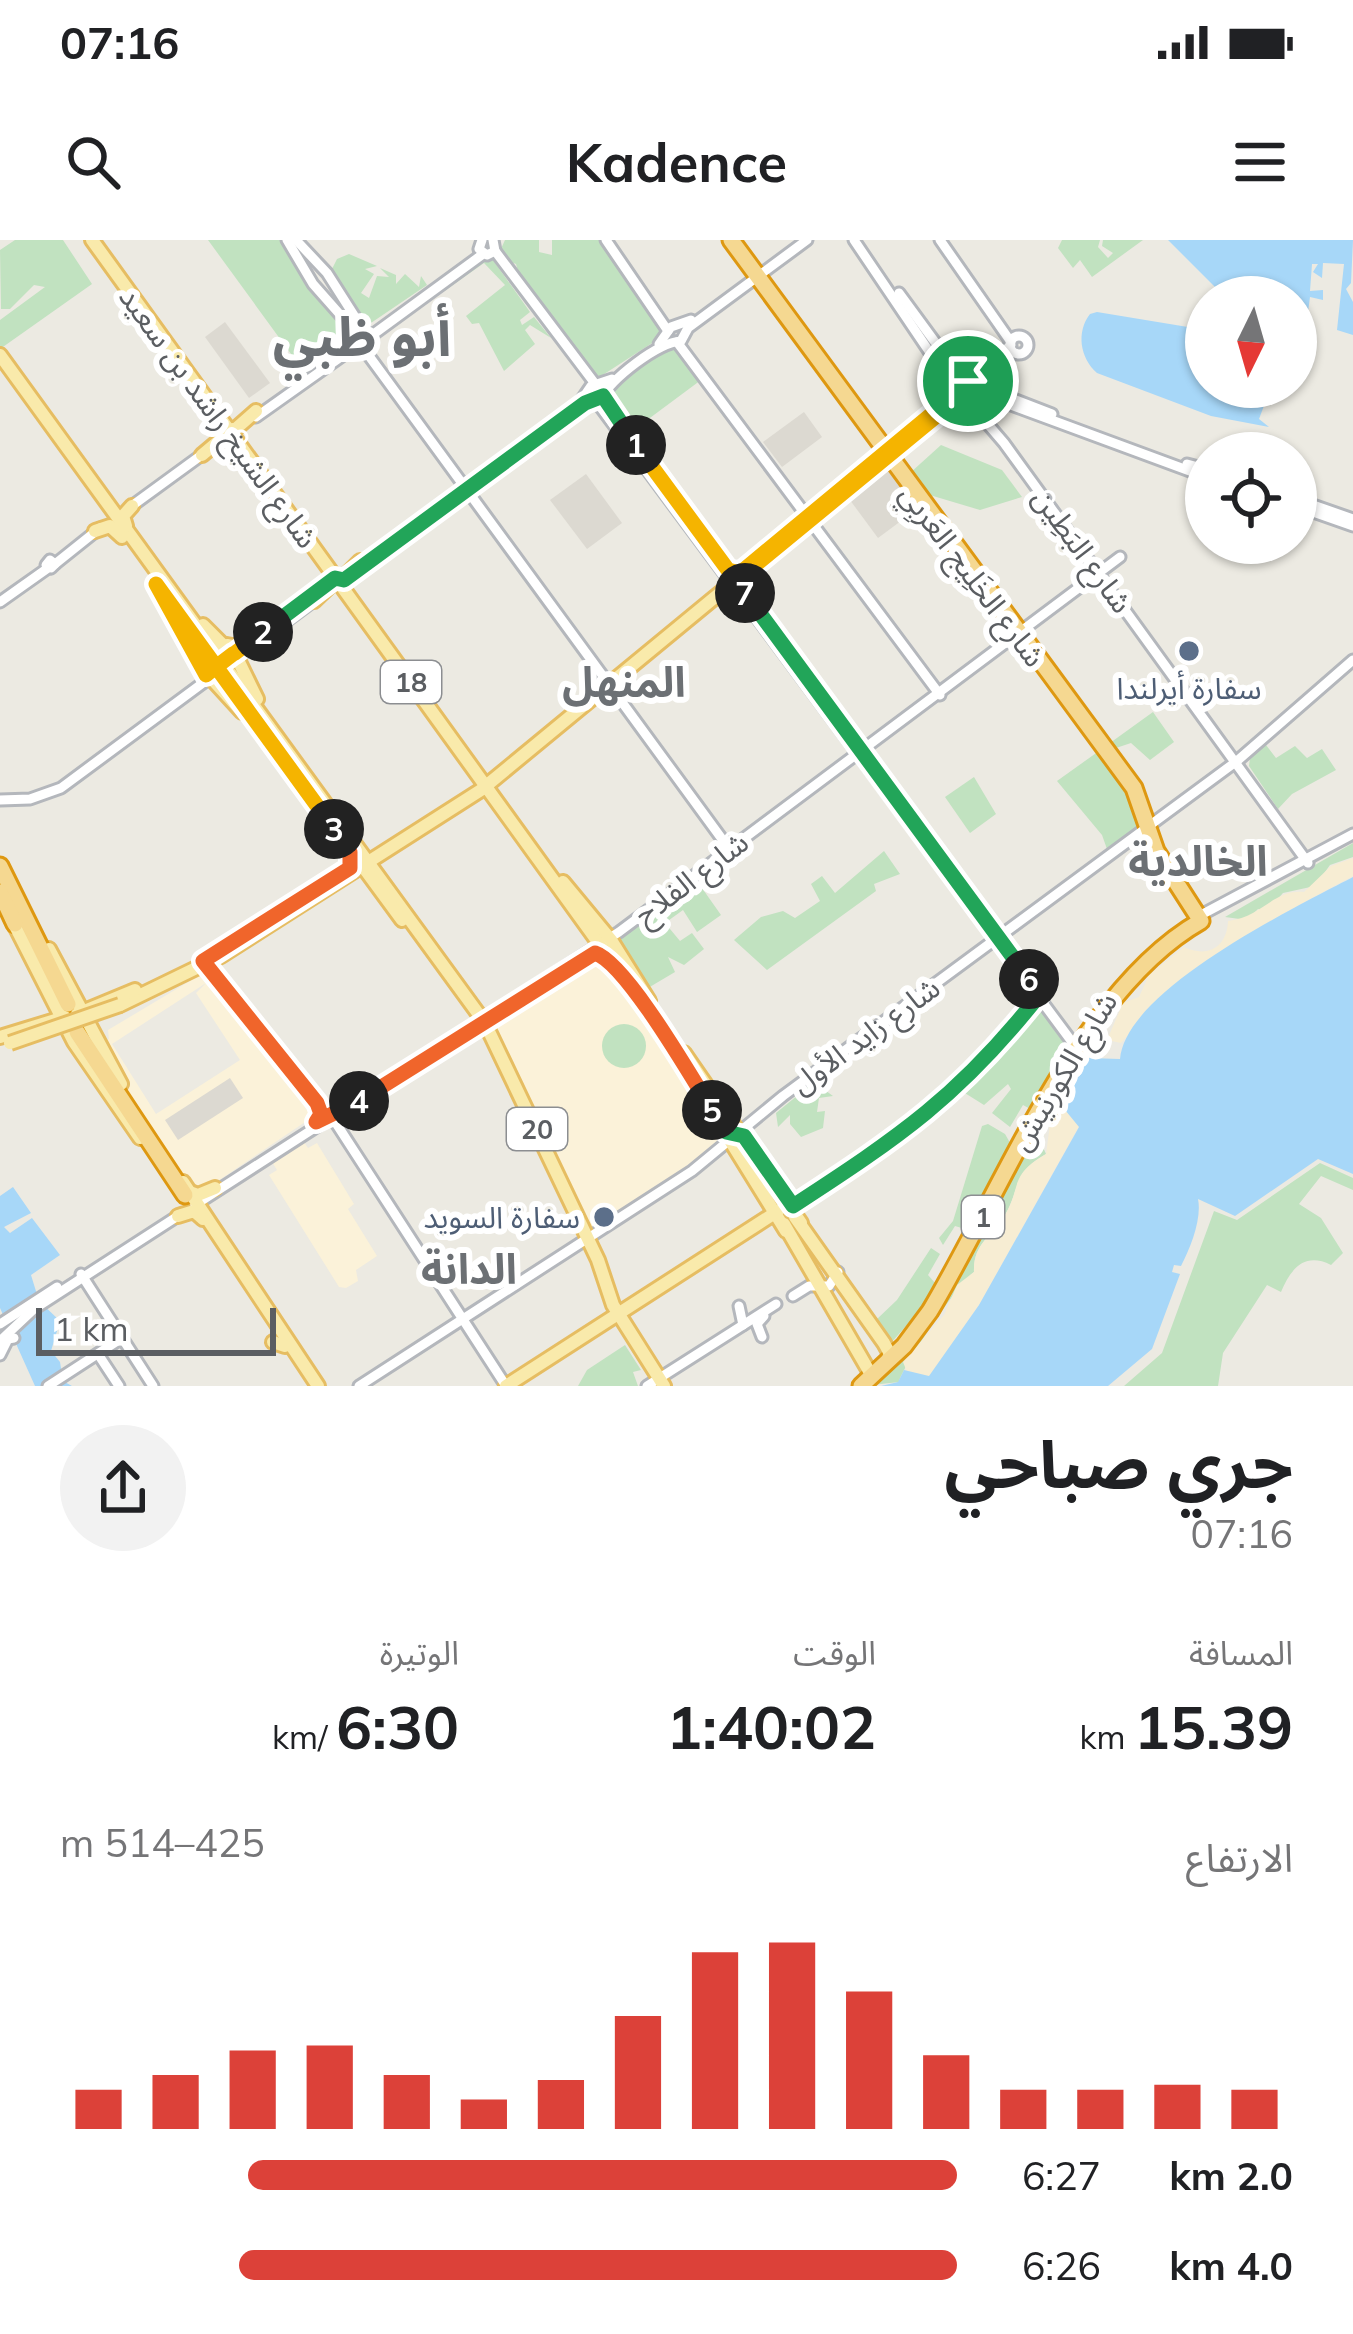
<!DOCTYPE html>
<html lang="ar">
<meta charset="utf-8">
<style>
:root{--surface:#fff;--page:#f2f2f2;--text:#202124;--muted:#757577;--accent:#dc4139}
body{margin:0;font-family:Mulish,"Noto Sans Arabic",sans-serif;background:var(--page);color:var(--text);direction:rtl;height:100vh;display:flex;flex-direction:column;font-size:45px;white-space:nowrap}
*{box-sizing:border-box;margin:0}
p{font-size:39px;color:var(--muted)}
.icon{flex:none;width:66px;height:66px;fill:none;stroke:currentColor;stroke-width:2;stroke-linecap:round;stroke-linejoin:round}
.map{position:relative;height:1146px;overflow:hidden;direction:ltr}
.side{display:flex;flex-direction:column;background:var(--surface);flex:1}
.side>*{flex:none}
.needle{width:78px;rotate:185deg}
.controls{position:absolute;left:1185px;top:36px;display:grid;gap:24px}
.controls a{display:grid;place-items:center;width:132px;height:132px;border-radius:50%;background:var(--surface);box-shadow:0 3px 9px #0004;font-size:60px}
.scale{position:absolute;left:36px;bottom:30px;width:240px;box-sizing:border-box;padding-left:12px;border:6px solid #5b5e62;border-top:0;font-size:33px;line-height:42px;white-space:nowrap;color:#5b5e62;-webkit-text-stroke:9px #fff;paint-order:stroke}
.pin{position:absolute;display:grid;place-items:center;width:102px;height:102px;color:#fff;margin:-51px;border:6px solid #fff;border-radius:50%;box-shadow:0 3px 12px #0007}
.km{position:absolute;width:60px;height:60px;margin:-30px;border-radius:50%;background:#222;color:#fff;font-size:33px;line-height:60px;text-align:center}
.round{display:grid;place-items:center;flex:none;width:126px;height:126px;border-radius:63px;background:var(--page)}
.overview{display:flex;align-items:center;justify-content:space-between;height:204px;padding:0 60px}
h1{font-size:66px;font-weight:700;line-height:90px}
.metrics{display:grid;grid-template-columns:repeat(3,1fr);gap:18px;height:204px;padding:12px 60px}
.metrics div{display:grid;align-content:center}
.metrics b{font-size:60px;font-weight:700}
.metrics small{font-size:33px;font-weight:400}
.metrics p{font-size:33px}
.chart{height:336px;padding:24px 60px}
.chart p{display:flex;justify-content:space-between}
.chart svg{width:100%;height:216px;margin-top:12px;stroke:var(--accent);stroke-width:6}
ul{padding:0 60px;list-style:none;font-size:39px}
li{display:grid;grid-template-columns:192px 144px 1fr;align-items:center;height:90px}
li i{height:30px;border-radius:15px;background:var(--accent)}
.status{display:flex;justify-content:space-between;align-items:center;height:84px;padding:0 60px;background:var(--surface);direction:ltr}
.status svg{height:33px;fill:currentColor}
header{display:flex;justify-content:space-between;align-items:center;height:156px;padding:0 60px;background:var(--surface);font-size:54px;font-weight:700}
.map>svg:first-child{display:block}
</style>
<div class="status"><b>07:16</b><svg viewBox="0 0 49 12"><path d="M0 12V9h3v3zM5 12V6h3v6zM10 12V3h3v9zM15 12V0h3v12zM26 1h20v11H26zM47 4h2v5h-2z"/></svg></div>
<header><svg class="icon" aria-label="menu" viewBox="0 0 24 24"><path d="M4 6h16M4 12h16M4 18h16"/></svg>Kadence<svg class="icon" aria-label="search" viewBox="0 0 24 24"><circle cx="10" cy="10" r="6"/><path d="M15 15l6 6"/></svg></header>
<div class="map">
<svg width="1353" height="1146" viewBox="0 0 1353 1146">
<rect width="100%" height="100%" fill="#eceae2"/>
<g fill="#fbf2d9" fill-rule="evenodd">
<path d="M594 713 681 821 724 902 588 998 489 782Z"/>
<path d="M205 732 320 872 200 953H193L163 910 99 804 109 799 108 790ZM206 743 196 753 240 820 156 874 112 804Z"/>
<path d="M304 902 308 908 317 903 354 964 348 969 377 1016 356 1030 358 1041 346 1048 339 1047 269 935 277 930 272 922Z"/>
</g>
<g fill="#dcd9d1">
<path d="M225 82 270 143 249 158 205 97Z"/>
<path d="M804 172 822 197 782 227 763 202Z"/>
<path d="M886 228 917 269 878 298 847 256Z"/>
<path d="M586 234 622 283 587 309 550 260Z"/>
<path d="M230 838 243 858 178 900 165 880Z"/>
</g>
<g fill="#c1e2c0">
<path d="M15 0H63L92 44 0 109V80L45 47 34 45 10 69H1L0 10Z"/>
<path d="M208 0H286L352 94 350 101 299 138 302 129Z"/>
<path d="M505 0H539V12L552 15V0H603L663 83V96L595 140 567 95 520 38 516 24 503 19 500 11Z"/>
<path d="M1062 0H1100L1098 7 1108 18 1113 13 1102 6 1103 0H1143L1092 37 1080 20 1073 28 1058 8Z"/>
<path d="M349 14 377 26 365 29 374 34 361 53 369 58 377 36 389 37 380 28 396 35V44L405 34 419 47 421 36 427 45 365 87 331 31 337 19Z"/>
<path d="M478 17 493 20 530 72 520 80 522 85 534 77 551 98 530 85 525 90 535 104 504 131 479 83 472 84 466 76 505 45 484 23 443 52 440 48Z"/>
<path d="M676 107 701 140 631 192 610 163 613 147 664 108Z"/>
<path d="M941 205 1002 230 1022 257 980 270 923 253 910 233Z"/>
<path d="M1153 472 1174 502 1150 520 1131 503 1113 509 1110 503Z"/>
<path d="M1266 505 1276 518 1295 506 1307 518 1322 509 1336 530 1292 554 1278 569 1249 526 1250 518Z"/>
<path d="M1099 511 1127 548 1141 584 1107 609 1102 595 1057 541Z"/>
<path d="M974 537 996 574 970 593 945 557Z"/>
<path d="M1353 603V617L1330 625 1315 646 1283 653 1266 672 1258 669 1247 680 1225 677Z"/>
<path d="M884 611 900 634 874 644 876 651 767 730 734 700 761 677 783 671 795 678 820 661 811 644 822 636 835 653Z"/>
<path d="M730 612 697 641 721 675 697 692 683 670 665 683 680 701 692 693 704 709 684 725 668 717 675 732 648 748 619 704 621 698Z"/>
<path d="M1036 764 1067 807 1032 870 1023 865 1010 887 992 873 1011 849 1008 844 984 865 960 850 1002 814Z"/>
<circle cx="624" cy="806" r="22"/>
<path d="M1087 802 1066 855 1046 879 1042 905 1046 914C1012 933 1021 947 1005 975 992 997 973 1003 974 1032 958 1043 903 1126 899 1142L863 1146 894 1121Z"/>
<path d="M814 842 833 856 819 858 817 872 825 871 823 888 801 897 790 884V875L778 887 776 873Z"/>
<path d="M988 884 1005 894 1013 908 965 989 955 986 943 1005 939 998 953 981 982 886Z"/>
<path d="M1320 923 1353 938V950L1321 936 1299 964 1321 978 1343 1013 1331 1025C1305 1012 1291 1028 1281 1052L1267 1045 1223 1113 1218 1146H1124L1162 1113 1214 971 1237 980Z"/>
<path d="M931 1008 940 1014 928 1035 935 1043 922 1068 890 1104 876 1080 897 1060Z"/>
<path d="M625 1105 641 1130 633 1132 638 1146H578L587 1130Z"/>
</g>
<g fill="#f7edd3">
<path d="M1353 618V636C1262 684 1190 724 1121 803L1107 800 1123 763 1139 757 1149 735 1184 707C1207 718 1227 708 1228 681 1263 677 1273 649 1304 652L1331 626Z"/>
<path d="M1061 865 1079 886 979 1065 929 1137 907 1132 903 1122 944 1075 957 1045 974 1032C973 1004 992 996 1005 975 1022 947 1008 936 1046 914L1051 877Z"/>
</g>
<g fill="#a7d7f8">
<path d="M1168 0H1353L1351 43 1346 49 1353 62V95L1337 90 1344 24 1323 23 1322 38 1313 32 1318 24H1312L1310 51 1323 50V60L1310 57 1308 72 1296 75V57H1225Z"/>
<path d="M1097 72 1206 90V147H1271L1259 179 1269 187 1211 176 1097 133C1080 118 1076 92 1090 74Z"/>
<path d="M1353 637V934L1318 919 1235 976 1198 959C1202 978 1191 1007 1181 1026L1174 1025 1172 1032 1180 1034 1152 1109 1108 1146H881L898 1142 904 1130 929 1136 979 1065 1079 887 1061 865 1088 818 1120 819C1126 749 1296 667 1353 637Z"/>
<path d="M13 947 31 973 4 987 10 993 32 978 60 1015 31 1035 39 1061 60 1081 51 1111 60 1122 63 1141 72 1146H35L0 1068V956Z"/>
</g>
<g fill="none" stroke-linecap="round" stroke-linejoin="round">
<defs>
<g id="secondary">
<path d="M287 0 313 44 351 87 355 101 364 105 371 96 362 88"/>
<path d="M296 0 327 33 362 88"/>
<path d="M482 0 479 9 487 15 495 11 493 0"/>
<path d="M606 0 668 91"/>
<path d="M854 0 943 132 1004 203 1308 623"/>
<path d="M940 0 1011 102"/>
<path d="M495 11 596 145"/>
<path d="M899 53 981 165"/>
<path d="M371 96 483 14"/>
<circle cx="1019" cy="105" r="9"/>
<path d="M677 102 940 455"/>
<path d="M659 104 671 87 691 80"/>
<path d="M361 105 730 610"/>
<path d="M973 151 1206 237"/>
<path d="M976 152 975 147 985 148 1052 174"/>
<path d="M596 161 1078 810"/>
<path d="M580 162 591 146 612 139"/>
<path d="M256 177 359 104"/>
<path d="M886 211 1011 105"/>
<path d="M1187 224 1206 229"/>
<path d="M1296 259 1353 279"/>
<path d="M1296 266 1353 286"/>
<path d="M129 268 203 214"/>
<path d="M50 320 55 324 51 328 46 325Z"/>
<path d="M55 324 100 288"/>
<path d="M357 330 585 163 600 160C612 138 657 103 681 101L688 88 807 0"/>
<path d="M0 362 48 328"/>
<path d="M0 560 30 559 61 548 319 357"/>
<path d="M1199 676 1353 594"/>
<path d="M203 721 332 877 506 1146"/>
<path d="M789 964C889 901 965 847 1037 750"/>
<path d="M195 965 619 692 1120 317"/>
<path d="M81 1034 153 1146"/>
<path d="M793 1056 809 1046H829L838 1032"/>
<path d="M739 1066 743 1085"/>
<path d="M0 1084 57 1047"/>
<path d="M762 1097 757 1084 764 1076"/>
<path d="M0 1101 34 1069 181 974"/>
<path d="M98 1114 119 1146"/>
<path d="M0 1115 8 1099 14 1098"/>
<path d="M48 1146 122 1098"/>
<path d="M359 1146 692 931 783 856 1237 521 1353 420"/>
<path d="M647 1146 776 1064"/>
</g>
<g id="primary">
<path d="M92 0 665 795 786 991"/>
<path d="M0 115 218 416"/>
<path d="M231 193 256 171"/>
<path d="M202 215 233 189"/>
<path d="M126 286 123 276 132 266"/>
<path d="M95 291 110 286 122 297"/>
<path d="M339 342 360 321"/>
<path d="M156 344 200 426 242 472"/>
<path d="M314 361 340 336"/>
<path d="M203 385 238 420 257 459"/>
<path d="M227 405 238 407 253 399"/>
<path d="M231 434 485 783 598 1020 613 1065 664 1146"/>
<path d="M237 455 402 680"/>
<path d="M563 642 611 700 649 761"/>
<path d="M11 678 74 802 140 898"/>
<path d="M49 709 121 844"/>
<path d="M120 765 221 716 481 550 873 227"/>
<path d="M77 774 135 750"/>
<path d="M0 797 65 777"/>
<path d="M684 813 801 983"/>
<path d="M183 942 318 1146"/>
<path d="M190 952 198 955 215 948"/>
<path d="M178 976 194 971 203 979"/>
<path d="M795 977 884 1103 890 1114 886 1123"/>
<path d="M784 984 869 1131"/>
<path d="M273 1102 285 1106"/>
<path d="M506 1146 778 971"/>
</g>
<g id="highway">
<path d="M731 0 1134 548 1156 611 1201 681C1079 750 1002 951 930 1071L904 1106 861 1146"/>
<path d="M868 232 886 211"/>
<path d="M0 626 68 764"/>
<path d="M0 652 15 684"/>
<path d="M77 792 185 955"/>
</g>
</defs>
<use href="#secondary" stroke="#b4b7bc" stroke-width="15"/>
<use href="#primary" stroke="#e6bd62" stroke-width="18"/>
<use href="#highway" stroke="#de9811" stroke-width="21"/>
<use href="#secondary" stroke="#fff" stroke-width="9"/>
<use href="#primary" stroke="#f9eaab" stroke-width="12"/>
<use href="#highway" stroke="#f5d891" stroke-width="15"/>
<defs>
<g id="primary-bridge">
<path d="M211 420 225 438"/>
<path d="M10 803 120 765"/>
</g>
</defs>
<use href="#primary-bridge" stroke="#e6bd62" stroke-width="18" stroke-linecap="butt"/>
<use href="#primary-bridge" stroke="#f9eaab" stroke-width="12"/>
</g>
<g fill="none" stroke-linecap="round" stroke-linejoin="round">
<defs>
<path id="split-1" d="M636 205 728 330 740 333 974 139 968 141"/>
<path id="split-2" d="M263 392 335 338 344 340 585 163 603 156 636 205"/>
<path id="split-3" d="M263 392 235 413 233 414 212 430 206 435 156 344C215 426 275 507 334 589"/>
<path id="split-4" d="M334 589 350 612V628L203 721 317 863 321 874 316 882 359 861"/>
<path id="split-5" d="M359 861 595 713C626 723 692 838 712 870"/>
<path id="split-6" d="M712 870 726 892 744 896 793 966C899 897 960 856 1040 754L1029 739"/>
<path id="split-7" d="M745 353 1029 739"/>
<path id="split-8" d="M745 353 742 336 950 165 966 148 961 138 968 141"/>
</defs>
<use href="#split-1" stroke="#fff" stroke-width="24"/>
<use href="#split-2" stroke="#fff" stroke-width="24"/>
<use href="#split-3" stroke="#fff" stroke-width="24"/>
<use href="#split-4" stroke="#fff" stroke-width="24"/>
<use href="#split-5" stroke="#fff" stroke-width="24"/>
<use href="#split-6" stroke="#fff" stroke-width="24"/>
<use href="#split-7" stroke="#fff" stroke-width="24"/>
<use href="#split-8" stroke="#fff" stroke-width="24"/>
<use href="#split-1" stroke="#f5b400" stroke-width="15"/>
<use href="#split-2" stroke="#22a559" stroke-width="15"/>
<use href="#split-3" stroke="#f5b400" stroke-width="15"/>
<use href="#split-4" stroke="#f0652b" stroke-width="15"/>
<use href="#split-5" stroke="#f0652b" stroke-width="15"/>
<use href="#split-6" stroke="#22a559" stroke-width="15"/>
<use href="#split-7" stroke="#22a559" stroke-width="15"/>
<use href="#split-8" stroke="#f5b400" stroke-width="15"/>
</g>
<g fill="#5c6f8a" stroke="#fff" stroke-width="4.5">
<circle cx="1189" cy="411" r="12"/>
<circle cx="604" cy="977" r="12"/>
</g>
<g text-anchor="middle" dominant-baseline="central" stroke-width="12" stroke-linejoin="round" paint-order="stroke">
<g fill="#fff" stroke="#8c8e91" stroke-width="3">
<rect x="381" y="421" width="60" height="42" rx="9"/>
<rect x="507" y="868" width="60" height="42" rx="9"/>
<rect x="962" y="956" width="42" height="42" rx="9"/>
</g>
<g font-size="27" font-weight="bold" fill="#5b5e62">
<text x="411" y="442">18</text>
<text x="537" y="889">20</text>
<text x="983" y="977">1</text>
</g>
<g font-size="30" fill="#5b5e62" stroke="#fff">
<text transform="translate(219 177) rotate(54)">شارع الشيخ راشد بن سعيد</text>
<text transform="translate(1083 310) rotate(54)">شارع البَطِين</text>
<text transform="translate(973 335) rotate(53)">شارع الخَلِيج العَربِي</text>
<text transform="translate(691 638) rotate(-37)">شارع الفلاح</text>
<text transform="translate(865 795) rotate(-36)">شارع زايد الأول</text>
<text transform="translate(1063 831) rotate(-59)">شارع الكورنيش</text>
</g>
<g font-size="30" fill="#4e5e75" stroke="#fff">
<text x="1189" y="448">سفارة أيرلندا</text>
<text x="580" y="977" text-anchor="end">سفارة السويد</text>
</g>
<g font-size="42" font-weight="bold" fill="#6c7074" stroke="#fff">
<text x="624" y="441">المنهل</text>
<text x="1198" y="620">الخالدية</text>
<text x="469" y="1028">الدانة</text>
</g>
<g font-size="54" font-weight="bold" fill="#6c7074" stroke="#fff">
<text x="362" y="96">أبو ظبي</text>
</g>
</g>
</svg>
<div class="controls">
<a><svg class="needle" viewBox="-14 -14 28 28"><path d="M0-13l5 13h-10z" fill="#e53935"/><path d="M0 13l5-13h-10z" fill="#757577"/></svg></a>
<a><svg class="icon" aria-label="locate" viewBox="0 0 24 24"><circle cx="12" cy="12" r="6"/><path d="M12 2v4M12 18v4M2 12h4M18 12h4"/></svg></a>
</div>
<div class="scale">1 km</div>
<div class="pin" style="left:968px;top:141px;background:#1e9e55"><svg class="icon" aria-label="arrive" viewBox="0 0 24 24"><path d="M6 21V4h12l-3 4 3 4H6"/></svg></div>
<b class="km" style="left:636px;top:205px">1</b>
<b class="km" style="left:263px;top:392px">2</b>
<b class="km" style="left:334px;top:589px">3</b>
<b class="km" style="left:359px;top:861px">4</b>
<b class="km" style="left:712px;top:870px">5</b>
<b class="km" style="left:1029px;top:739px">6</b>
<b class="km" style="left:745px;top:353px">7</b>
</div>
<section class="side">
<div class="overview"><div><h1>جري صباحي</h1><p>07:16</p></div><a class="round"><svg class="icon" aria-label="share" viewBox="0 0 24 24"><path d="M12 15V3M7 8l5-5 5 5M5 13v7h14v-7"/></svg></a></div>
<div class="metrics">
<div><p>المسافة</p><b>15.39<small> km</small></b></div>
<div><p>الوقت</p><b>1:40:02</b></div>
<div><p>الوتيرة</p><b>6:30<small> /km</small></b></div>
</div>
<div class="chart"><p><span>الارتفاع</span>425–514 m</p>
<svg viewBox="0 0 160 44" preserveAspectRatio="none"><path d="M5 44V36M15 44V33M25 44V28M35 44V27M45 44V33M55 44V38M65 44V34M75 44V21M85 44V8M95 44V6M105 44V16M115 44V29M125 44V36M135 44V36M145 44V35M155 44V36"/></svg>
</div>
<ul>
<li><b>2.0 km</b>6:27<i style="width:79%"></i></li>
<li><b>4.0 km</b>6:26<i style="width:80%"></i></li>
</ul>
</section>
